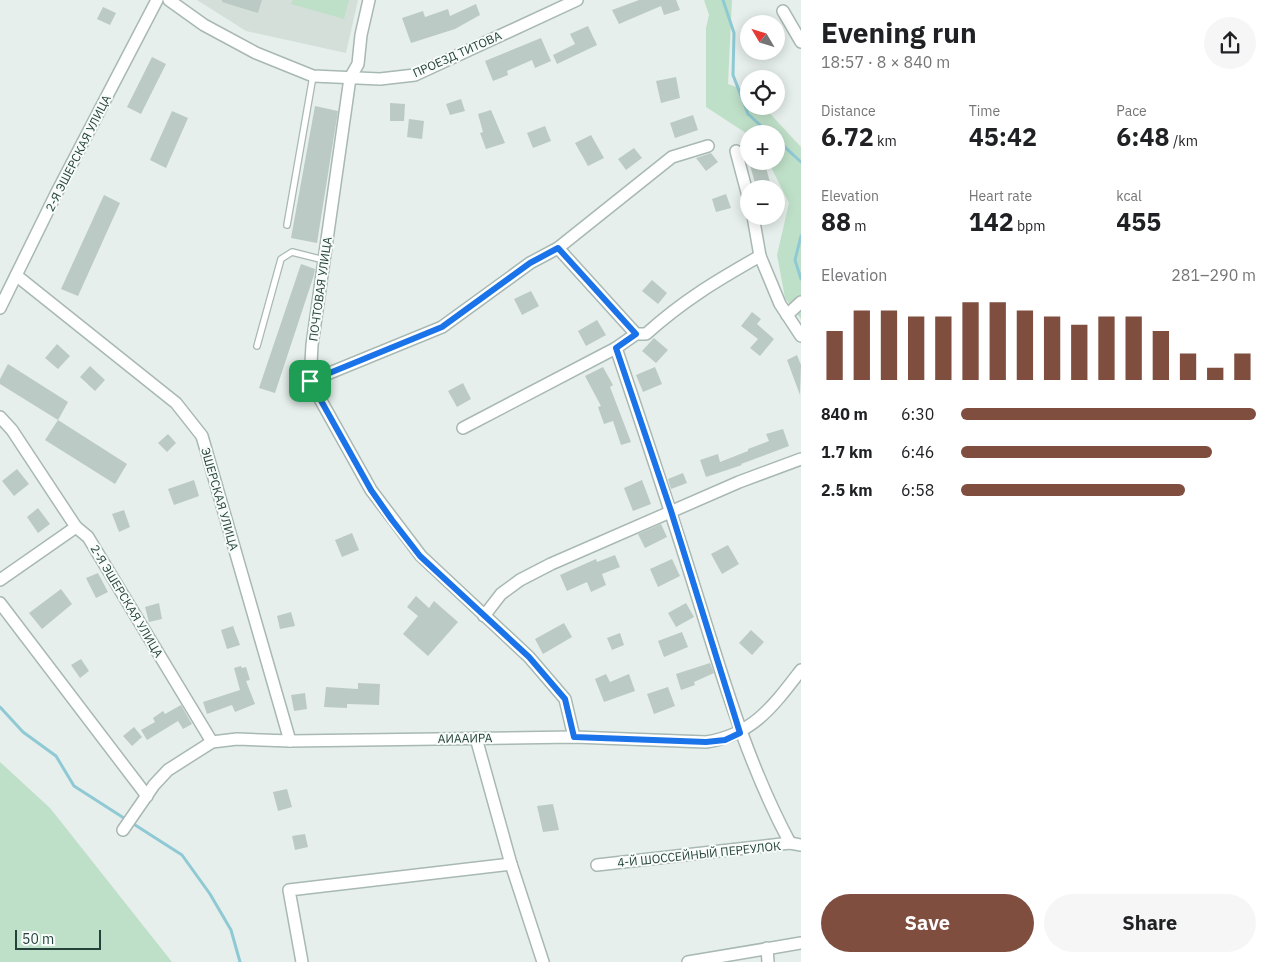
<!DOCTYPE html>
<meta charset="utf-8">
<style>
:root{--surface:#fff;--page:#f6f6f6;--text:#202124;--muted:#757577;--accent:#7f4e3f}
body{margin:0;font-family:"IBM Plex Sans",sans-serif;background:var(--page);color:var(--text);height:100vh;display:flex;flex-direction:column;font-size:19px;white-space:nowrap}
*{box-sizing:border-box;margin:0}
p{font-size:16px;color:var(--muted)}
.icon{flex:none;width:28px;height:28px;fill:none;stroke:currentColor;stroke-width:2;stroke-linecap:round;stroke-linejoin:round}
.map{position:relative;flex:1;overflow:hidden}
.side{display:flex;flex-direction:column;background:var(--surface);width:475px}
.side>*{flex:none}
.needle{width:32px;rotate:308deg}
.fabs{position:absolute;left:740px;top:15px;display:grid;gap:10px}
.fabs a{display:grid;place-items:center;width:45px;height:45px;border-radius:50%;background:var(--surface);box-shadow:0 2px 12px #0003;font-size:25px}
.scale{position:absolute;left:15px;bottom:12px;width:86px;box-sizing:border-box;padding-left:5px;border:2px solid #24423a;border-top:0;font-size:14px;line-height:18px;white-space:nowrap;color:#24423a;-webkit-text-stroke:4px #f7fbf9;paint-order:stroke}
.pin{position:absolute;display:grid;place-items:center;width:42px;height:42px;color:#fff;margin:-21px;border-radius:10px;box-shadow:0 2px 8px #0006}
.round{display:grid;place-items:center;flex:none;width:52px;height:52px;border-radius:26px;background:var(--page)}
.headline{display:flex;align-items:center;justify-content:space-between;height:85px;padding:0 20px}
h1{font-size:28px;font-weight:700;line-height:38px}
.figures{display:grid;grid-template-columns:repeat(3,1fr);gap:8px;height:85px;padding:5px 20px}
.figures div{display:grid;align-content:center}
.figures b{font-size:25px;font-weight:700}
.figures small{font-size:14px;font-weight:400}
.figures p{font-size:14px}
.chart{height:140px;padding:10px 20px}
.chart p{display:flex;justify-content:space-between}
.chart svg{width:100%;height:90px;margin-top:5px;stroke:var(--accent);stroke-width:6}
.button{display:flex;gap:10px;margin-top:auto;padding:10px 20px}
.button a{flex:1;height:58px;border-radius:30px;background:var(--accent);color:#fff;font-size:20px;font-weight:700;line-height:58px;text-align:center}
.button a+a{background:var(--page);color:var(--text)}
ul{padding:0 20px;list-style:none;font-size:16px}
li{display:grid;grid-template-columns:80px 60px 1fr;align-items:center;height:38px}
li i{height:12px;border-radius:6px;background:var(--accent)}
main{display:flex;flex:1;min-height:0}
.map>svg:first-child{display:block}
</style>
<main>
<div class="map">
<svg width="801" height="962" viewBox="0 0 801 962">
<rect width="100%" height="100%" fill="#e6efeb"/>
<path fill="#d4dfda" d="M197 0H358L346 53 246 31Z"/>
<g fill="#bfe0c8">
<path d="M293 0H349L344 19 291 4Z"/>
<path d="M704 0H732L728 84 749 92V106H763L801 147V319L785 298 777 255 789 203 768 161H776V134L749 135 706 107V28L709 15Z"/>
<path d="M0 762 50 808 172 962H0Z"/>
</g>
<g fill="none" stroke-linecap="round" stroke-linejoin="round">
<g stroke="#8ec9d4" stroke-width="3">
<path d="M723 0 734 33 733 75 748 114 770 134"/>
<path d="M776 139 801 162"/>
<path d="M801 236 795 260 801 279"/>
<path d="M0 707 23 732 56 756 74 786 127 820"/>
<path d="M132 823 182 855 210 894 231 930 240 962"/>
</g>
</g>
<g fill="#bbcac4">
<path d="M222 0H262L258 13 222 2Z"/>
<path d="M639 0H676L680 10 664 15 661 6 619 24 612 10Z"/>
<path d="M476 4 480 15 455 29 411 43 402 18 423 11 425 17 448 9 450 16Z"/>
<path d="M103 7 116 13 110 25 97 19Z"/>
<path d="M588 26 597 45 557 64 553 55 575 44 570 34Z"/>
<path d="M541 38 551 61 535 68 532 60 507 71 508 75 493 81 485 61Z"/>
<path d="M152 57 166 64 141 114 127 107Z"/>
<path d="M676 77 680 98 661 103 656 81Z"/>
<path d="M461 99 465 111 450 115 446 104Z"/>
<path d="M390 103 405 104 404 121H390Z"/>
<path d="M315 106 338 111 317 243 291 238Z"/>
<path d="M491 110 505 143 486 149 480 133 483 132 478 114Z"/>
<path d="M172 111 188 118 166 168 150 160Z"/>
<path d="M693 115 698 130 675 138 670 123Z"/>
<path d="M409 119 424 121 422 139 407 137Z"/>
<path d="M545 126 551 141 533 148 527 133Z"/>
<path d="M591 135 604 158 588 166 575 143Z"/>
<path d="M634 148 642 158 626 170 618 159Z"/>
<path d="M711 153 718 162 706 171 696 158Z"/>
<path d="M749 161H762L764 167H766L770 183 756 187Z"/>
<path d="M726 194 731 208 716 212 712 199Z"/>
<path d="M104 195 120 203 78 296 61 289Z"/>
<path d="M301 264 315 269 314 275 275 393 259 388Z"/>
<path d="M652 280 667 293 658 304 642 291Z"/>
<path d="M531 291 539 306 522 315 514 299Z"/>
<path d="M752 312 761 319 757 324 774 339 760 356 750 348 758 339 741 326Z"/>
<path d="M597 320 606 335 586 346 578 331Z"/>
<path d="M654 338 668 350 656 363 642 351Z"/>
<path d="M57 344 70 356 58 369 45 358Z"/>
<path d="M797 355 801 365 800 395 787 360Z"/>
<path d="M8 364 68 402 58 420 0 384V379Z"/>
<path d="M90 366 105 380 95 391 80 377Z"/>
<path d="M603 367 613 385 610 387 631 442 621 445 613 421 604 424 598 407 601 406 585 376Z"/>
<path d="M655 367 662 384 643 392 636 375Z"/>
<path d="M463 383 471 399 457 407 448 391Z"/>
<path d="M58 420 127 464 115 484 45 440Z"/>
<path d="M783 429 789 446 741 464 742 465 706 477 700 460 718 454 720 462 748 451V449L769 441 766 434Z"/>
<path d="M168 434 176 443 167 452 158 443Z"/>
<path d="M17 469 29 484 14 496 2 481Z"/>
<path d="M683 473 687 483 671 489 668 479Z"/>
<path d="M194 480 199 496 174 505 168 489Z"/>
<path d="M642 480 651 504 633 511 624 488Z"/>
<path d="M38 508 50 524 38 533 27 517Z"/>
<path d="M124 510 130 527 119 532 112 514Z"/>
<path d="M661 524 667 537 645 548 638 534Z"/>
<path d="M352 533 359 550 342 557 335 540Z"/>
<path d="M728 545 739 564 722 574 711 554Z"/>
<path d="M615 555 620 567 602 574 606 585 591 592 587 582 567 591 560 575 596 559 597 562Z"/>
<path d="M672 559 680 576 658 587 650 569Z"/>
<path d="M98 573 108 592 96 598 86 578Z"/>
<path d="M61 589 72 604 42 629 29 613Z"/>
<path d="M416 596 429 608 434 601 458 622 428 656 403 634 418 616 407 607Z"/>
<path d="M159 603 162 619 149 622 145 607Z"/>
<path d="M686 603 694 617 676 627 668 613Z"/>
<path d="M291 612 295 626 280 629 277 616Z"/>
<path d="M564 623 572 637 543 654 535 639Z"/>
<path d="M233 626 240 645 227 649 221 630Z"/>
<path d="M751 630 764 642 752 655 739 643Z"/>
<path d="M682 632 688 647 664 657 658 641Z"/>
<path d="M620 633 624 645 612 650 607 638Z"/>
<path d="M81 659 89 671 80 678 71 665Z"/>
<path d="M710 663 714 673 694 682 695 685 681 690 676 674Z"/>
<path d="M241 666 242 668 246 667 250 680 246 681 255 704 235 712 232 705 207 714 203 702 240 690 234 668Z"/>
<path d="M606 674 610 682 629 674 635 691 604 702 595 679Z"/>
<path d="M358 683 380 684 379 705 347 704V708L324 707 326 687 358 689Z"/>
<path d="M668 687 675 706 654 714 647 694Z"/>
<path d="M305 693 307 709 294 711 291 695Z"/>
<path d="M181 705 192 724 183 729 178 721 147 740 141 730 155 722 153 718 163 711 165 714Z"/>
<path d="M134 727 142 737 132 746 123 736Z"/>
<path d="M287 789 292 807 278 811 273 792Z"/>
<path d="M553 804 559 830 543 832 537 806Z"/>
<path d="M305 834 308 847 295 850 292 836Z"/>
</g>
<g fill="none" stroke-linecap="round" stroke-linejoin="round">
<defs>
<g id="lane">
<path d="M287 225 313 76"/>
<path d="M257 346 281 259 292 252 324 260"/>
</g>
<g id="street">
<path d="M169 0 204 25 256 53 313 76 380 79 415 75 577 0"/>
<path d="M369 0 361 35 358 64 350 78 312 345 310 381 371 490 421 556 529 657 565 699 574 737"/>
<path d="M783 11 801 42"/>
<path d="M736 151 749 200"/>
<path d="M753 216 760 256 780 304 801 336"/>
<path d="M558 248 636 334 616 348C643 428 670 508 695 589 722 675 747 763 790 843"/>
<path d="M17 276 176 403 202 436 290 741"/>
<path d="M0 308 56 194 157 0"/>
<path d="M787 315 801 302"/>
<path d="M636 334H646C684 300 716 281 760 256"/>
<path d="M310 381 442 327 530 263 558 248 672 157 708 146"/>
<path d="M0 417 12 430 76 527 88 537 212 742"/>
<path d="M463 428 616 348"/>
<path d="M0 580 76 527"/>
<path d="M0 603 147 796"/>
<path d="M484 616 501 594 520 580 551 564 739 482 801 459"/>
<path d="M476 738 511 864 543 962"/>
<path d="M123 830 154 785 168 770 212 742 237 739 290 741 574 737 706 742C753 735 774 705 801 670"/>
<path d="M597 865 790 843 801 845"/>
<path d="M767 948 768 962"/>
<path d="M302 962 289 890 511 864"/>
<path d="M688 962 801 943"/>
</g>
</defs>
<use href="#lane" stroke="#a8b8b2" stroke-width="8"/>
<use href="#street" stroke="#a8b8b2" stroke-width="14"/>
<use href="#lane" stroke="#fff" stroke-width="5.5"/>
<use href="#street" stroke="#fff" stroke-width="11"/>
</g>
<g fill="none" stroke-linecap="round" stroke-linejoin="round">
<defs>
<path id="route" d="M558 248 636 334 616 348 671 511 740 733 725 740 706 742 574 737 565 699 529 657 420 556 392 520 371 490 310 381 442 327 530 263Z"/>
</defs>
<use href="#route" stroke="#fff" stroke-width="10"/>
<use href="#route" stroke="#1a73e8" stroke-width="6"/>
</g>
<g text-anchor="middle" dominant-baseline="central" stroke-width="4" stroke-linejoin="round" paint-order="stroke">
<g font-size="12" fill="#24423a" stroke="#f7fbf9">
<text transform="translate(457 54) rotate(-24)">ПРОЕЗД ТИТОВА</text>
<text transform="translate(78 153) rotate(-63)">2-Я ЭШЕРСКАЯ УЛИЦА</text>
<text transform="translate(320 289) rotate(-82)">ПОЧТОВАЯ УЛИЦА</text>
<text transform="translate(220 499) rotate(74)">ЭШЕРСКАЯ УЛИЦА</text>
<text transform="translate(127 601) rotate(59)">2-Я ЭШЕРСКАЯ УЛИЦА</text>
<text transform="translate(465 738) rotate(-1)">АИААИРА</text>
<text transform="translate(699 854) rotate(-6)">4-Й ШОССЕЙНЫЙ ПЕРЕУЛОК</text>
</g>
</g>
</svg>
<div class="fabs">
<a><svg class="needle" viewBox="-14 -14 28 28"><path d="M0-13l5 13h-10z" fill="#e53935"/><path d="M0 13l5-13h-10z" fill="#757577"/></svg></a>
<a><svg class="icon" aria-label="locate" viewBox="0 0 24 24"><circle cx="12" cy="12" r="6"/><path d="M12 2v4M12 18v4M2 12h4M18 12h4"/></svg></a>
<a>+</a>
<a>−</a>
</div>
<div class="scale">50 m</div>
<div class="pin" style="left:310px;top:381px;background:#1e9e55"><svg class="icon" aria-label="arrive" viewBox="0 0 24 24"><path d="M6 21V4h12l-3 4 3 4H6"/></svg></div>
</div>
<section class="side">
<div class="headline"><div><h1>Evening run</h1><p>18:57 · 8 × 840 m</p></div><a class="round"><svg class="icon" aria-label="share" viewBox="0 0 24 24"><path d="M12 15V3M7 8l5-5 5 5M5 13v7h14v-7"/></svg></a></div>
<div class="figures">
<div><p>Distance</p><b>6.72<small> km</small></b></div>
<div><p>Time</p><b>45:42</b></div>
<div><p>Pace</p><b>6:48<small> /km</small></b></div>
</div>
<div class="figures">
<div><p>Elevation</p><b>88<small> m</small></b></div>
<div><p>Heart rate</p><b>142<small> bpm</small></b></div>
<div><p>kcal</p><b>455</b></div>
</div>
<div class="chart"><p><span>Elevation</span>281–290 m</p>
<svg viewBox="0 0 160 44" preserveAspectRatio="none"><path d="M5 44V20M15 44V10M25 44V10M35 44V13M45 44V13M55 44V6M65 44V6M75 44V10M85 44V13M95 44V17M105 44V13M115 44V13M125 44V20M135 44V31M145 44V38M155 44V31"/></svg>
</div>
<ul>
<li><b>840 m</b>6:30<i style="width:100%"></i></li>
<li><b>1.7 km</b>6:46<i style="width:85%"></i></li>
<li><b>2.5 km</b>6:58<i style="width:76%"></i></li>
</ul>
<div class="button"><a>Save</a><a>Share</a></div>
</section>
</main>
